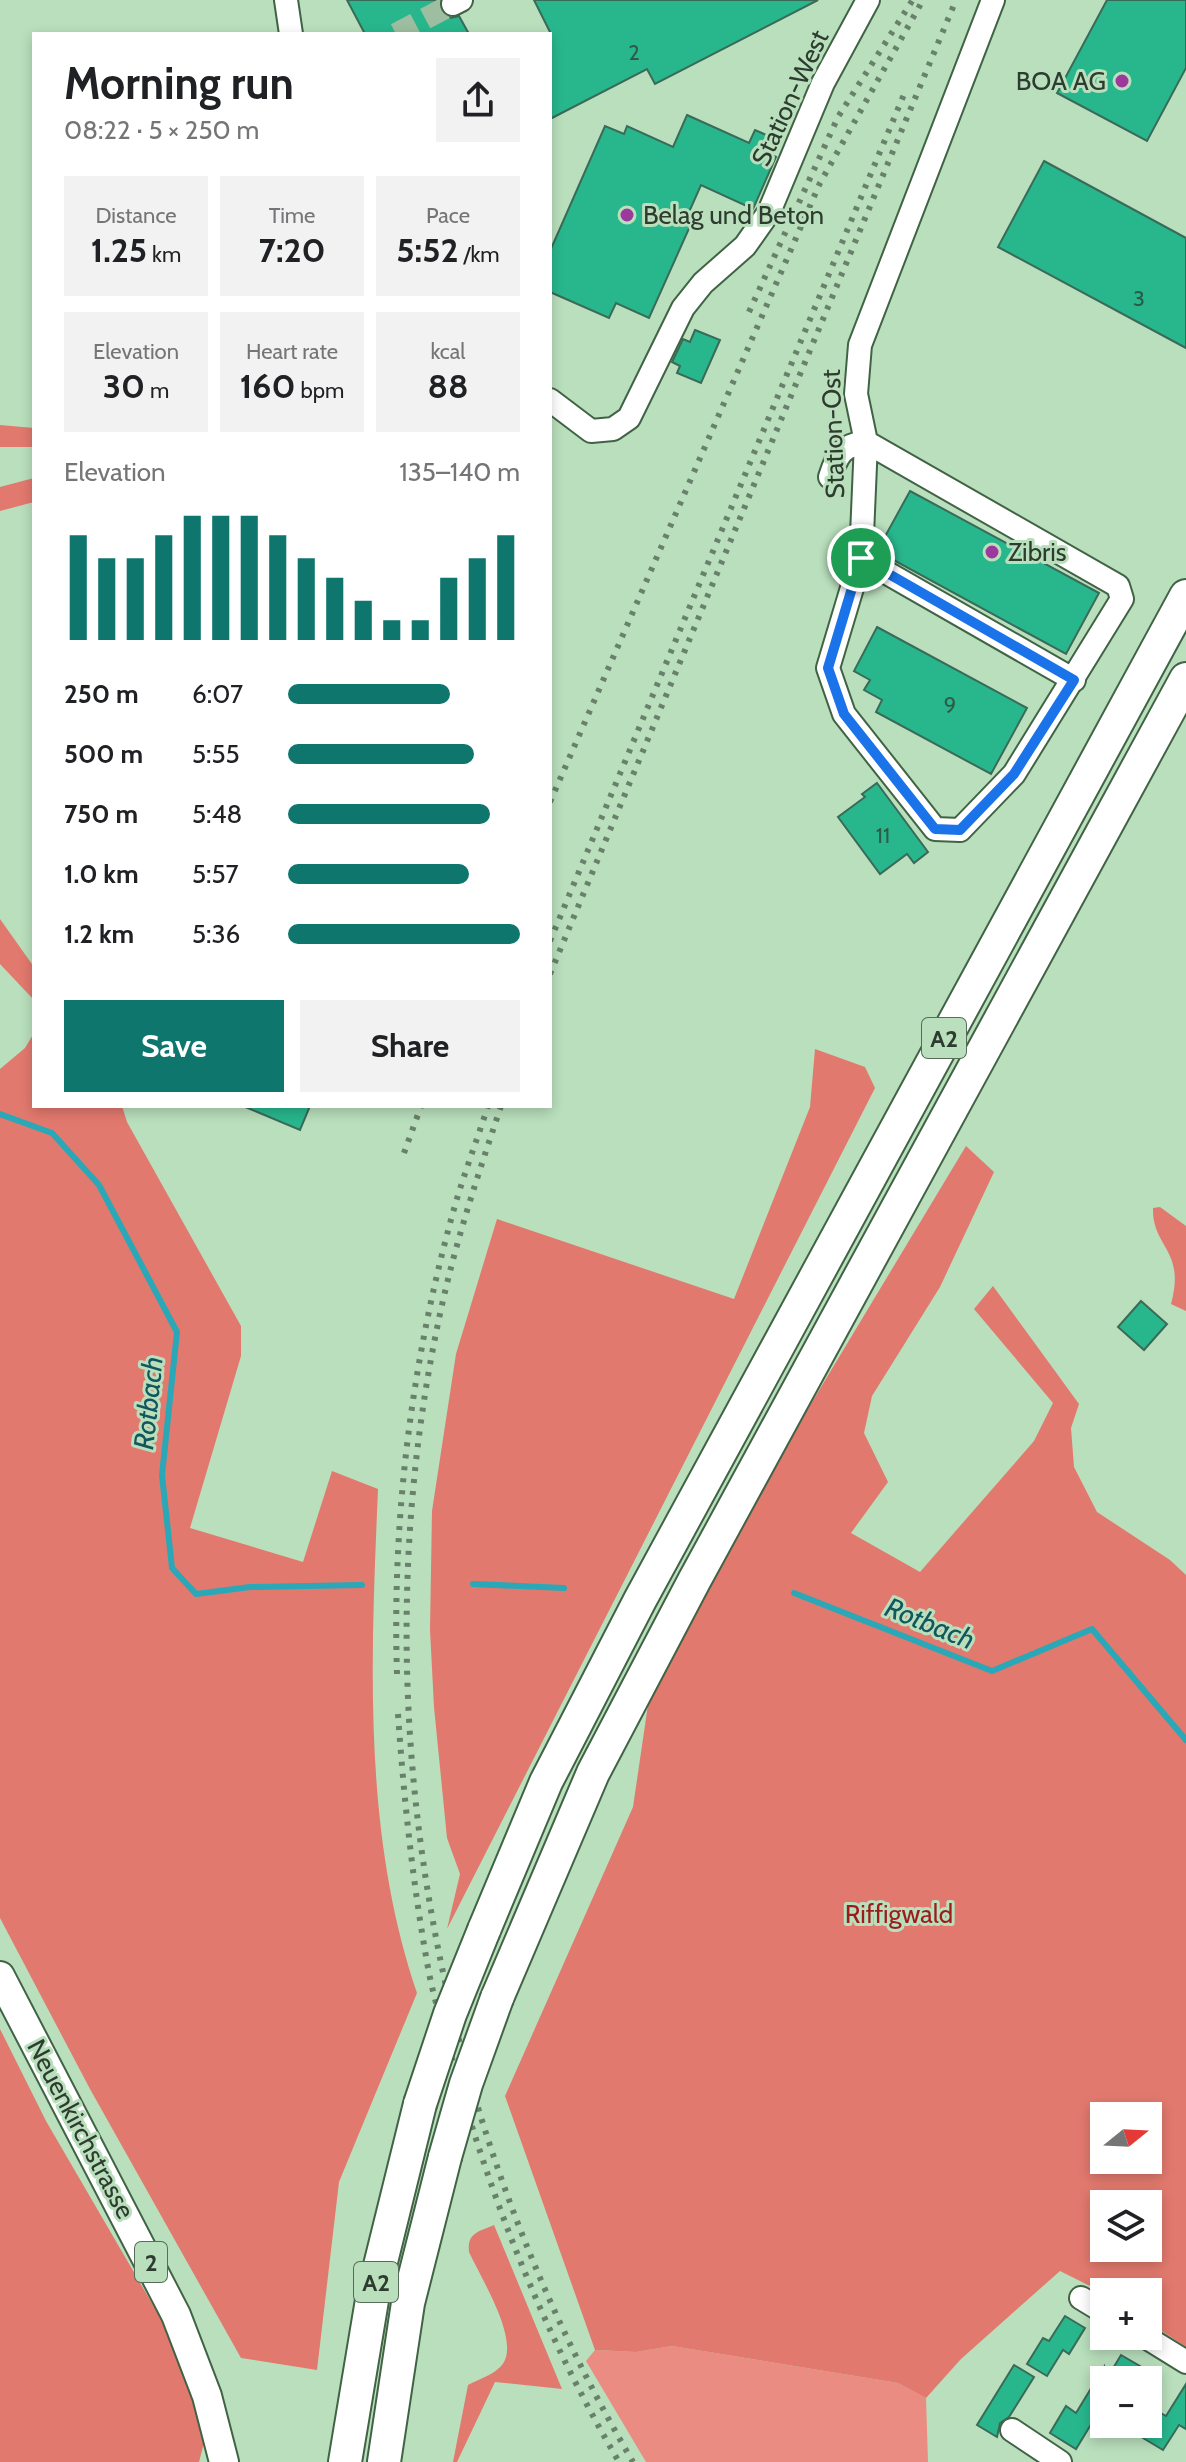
<!DOCTYPE html>
<meta charset="utf-8">
<style>
:root{--surface:#fff;--page:#f2f2f2;--text:#202124;--muted:#757577;--accent:#0f766e}
body{margin:0;font-family:Cabin,sans-serif;background:var(--page);color:var(--text);height:100vh;display:flex;flex-direction:column;font-size:30px;white-space:nowrap}
*{box-sizing:border-box;margin:0}
p{font-size:26px;color:var(--muted)}
.icon{flex:none;width:44px;height:44px;fill:none;stroke:currentColor;stroke-width:2;stroke-linecap:round;stroke-linejoin:round}
.map{position:relative;flex:1;overflow:hidden}
.drawer{position:absolute;left:32px;top:32px;width:520px;height:1076px;display:flex;flex-direction:column;background:var(--surface);border-radius:0px;box-shadow:0 4px 12px #0003}
.drawer>*{flex:none}
.needle{width:52px;rotate:72deg}
.fabs{position:absolute;left:1090px;top:2102px;display:grid;gap:16px}
.fabs a{display:grid;place-items:center;width:72px;height:72px;border-radius:0px;background:var(--surface);box-shadow:0 4px 12px #0003;font-size:40px}
.pin{position:absolute;display:grid;place-items:center;width:68px;height:68px;color:#fff;margin:-34px;border:4px solid #fff;border-radius:50%;box-shadow:0 2px 8px #0007}
.round{display:grid;place-items:center;flex:none;width:84px;height:84px;border-radius:0px;background:var(--page)}
.overview{display:flex;align-items:center;justify-content:space-between;height:136px;padding:0 32px}
h1{font-size:44px;font-weight:700;line-height:60px}
.metrics{display:grid;grid-template-columns:repeat(3,1fr);gap:12px;height:136px;padding:8px 32px}
.metrics div{display:grid;align-content:center;border-radius:0px;background:var(--page);text-align:center}
.metrics b{font-size:34px;font-weight:700}
.metrics small{font-size:22px;font-weight:400}
.metrics p{font-size:22px}
.chart{height:224px;padding:16px 32px}
.chart p{display:flex;justify-content:space-between}
.chart svg{width:100%;height:144px;margin-top:8px;stroke:var(--accent);stroke-width:6}
.cta{display:flex;gap:16px;margin-top:auto;padding:16px 32px}
.cta a{flex:1;height:92px;border-radius:0px;background:var(--accent);color:#fff;font-size:32px;font-weight:700;line-height:92px;text-align:center}
.cta a+a{background:var(--page);color:var(--text)}
ul{padding:0 32px;list-style:none;font-size:26px}
li{display:grid;grid-template-columns:128px 96px 1fr;align-items:center;height:60px}
li i{height:20px;border-radius:10px;background:var(--accent)}
.map>svg:first-child{display:block}
</style>
<div class="map">
<svg width="1186" height="2462" viewBox="0 0 1186 2462">
<rect width="100%" height="100%" fill="#b9dfbc"/>
<path fill="#ea8c81" d="M672 2346 898 2383 926 2398 928 2462H646L586 2361 595 2350 636 2352Z"/>
<g fill="#e2796e" fill-rule="evenodd">
<path d="M0 425 34 428V447H0Z"/>
<path d="M34 478V502L0 511V487Z"/>
<path d="M0 919 34 967V1000L0 964Z"/>
<path d="M34 1033V1106H122L127 1122 241 1326V1356L190 1528 303 1562 332 1471 378 1489C371 1657 362 1832 417 1993L339 2182 317 2370 241 2358 90 2089 0 1918V1069L25 1048Z"/>
<path d="M815 1049 865 1067 875 1088 447 1929 460 1874 447 1838 434 1707 430 1630 432 1511 456 1354 497 1219 734 1299 810 1107Z"/>
<path d="M966 1146 994 1172 940 1287 872 1396 864 1433 888 1482 851 1533 920 1572 1034 1441 1053 1403 974 1309 993 1286 1079 1404 1071 1428 1074 1467 1097 1512 1170 1560 1186 1575V2347L1148 2322V2292L1104 2293 1060 2271 961 2359 926 2398 898 2383 672 2346 636 2352 595 2350 505 2096 633 1807 649 1698 803 1417ZM1104 2116H1148V2160H1104ZM1104 2204H1148V2248H1104Z"/>
<path d="M1160 1207 1186 1226V1311L1171 1304C1186 1249 1152 1248 1153 1208Z"/>
<path d="M0 2029 46 2121 178 2348 205 2439 199 2462H0Z"/>
<path d="M494 2225 562 2389 495 2382 457 2462H453L468 2385C479 2379 497 2374 504 2362 518 2337 481 2278 469 2252 467 2233 478 2232 494 2225Z"/>
</g>
<g fill="none" stroke-linecap="round" stroke-linejoin="round">
<g stroke="#2aa8b7" stroke-width="6">
<path d="M0 1114 52 1133 99 1185 177 1332 162 1475 172 1568 196 1594 250 1587 362 1585"/>
<path d="M473 1584 564 1588"/>
<path d="M794 1593 992 1671 1092 1629 1186 1740"/>
</g>
</g>
<g fill="#28b78d" stroke="#3a6a58" stroke-width="2">
<path d="M347 0H440L441 11 451 18 459 16 469 34H365Z"/>
<path d="M534 0H818L655 84 647 69 550 119V32Z"/>
<path d="M1107 0H1186V68L1147 141 1057 93Z"/>
<path d="M687 115 749 143 755 130 771 137 765 151 776 157 753 209 701 185 685 221 691 224 649 318 616 303 609 318 550 292V251L605 126 624 134 627 126 673 147Z"/>
<path d="M1044 161 1186 238V348L998 247Z"/>
<path d="M695 330 720 340 701 383 677 373 680 366 672 362 683 339 690 342Z"/>
<path d="M910 491 1099 593 1066 654 877 551Z"/>
<path d="M877 627 1027 708 991 774 876 712 882 700 864 690 870 680 854 671Z"/>
<path d="M877 783 928 852 914 863 907 854 880 874 838 817 865 797 862 794Z"/>
<path d="M243 1106H310L300 1130Z"/>
<path d="M1141 1301 1167 1324 1144 1350 1118 1327Z"/>
<path d="M1065 2316 1085 2328 1069 2354 1063 2350 1047 2376 1027 2364 1043 2338 1049 2341Z"/>
<path d="M1121 2355 1140 2366 1131 2380H1106Z"/>
<path d="M1014 2365 1034 2377 1009 2417 1000 2423 997 2437 977 2425Z"/>
<path d="M1104 2367V2417L1098 2413 1076 2449 1050 2433 1066 2406 1076 2413Z"/>
<path d="M1186 2384V2429L1179 2425 1163 2450 1143 2438 1159 2412 1166 2416Z"/>
</g>
<g fill="none" stroke-linecap="round" stroke-linejoin="round">
<path stroke="#9dbea0" stroke-width="22" stroke-dasharray="22 11" stroke-linecap="butt" d="M396 34 453 4"/>
<defs>
<g id="minor">
<path d="M286 0 291 34"/>
<path d="M453 4 461 0"/>
<path d="M550 400 591 431 613 429 629 418 683 308 703 283 745 246 769 212 823 83 868 0"/>
<path d="M830 477C837 455 842 445 866 442L1118 586 1122 599 1014 774 960 830 935 829 844 714 828 668 861 558 866 442 856 394 860 345 993 0"/>
<path d="M861 558 1074 680"/>
<path d="M1081 2298 1104 2312"/>
<path d="M1144 2336 1186 2362"/>
<path d="M1012 2430 1060 2462"/>
</g>
<path id="major" d="M0 1976 176 2315 207 2396 224 2462"/>
<g id="highway">
<path d="M484 1930 546 1782 640 1600 1186 596"/>
<path d="M497 1998 593 1773 694 1581 1186 679"/>
<path d="M345 2462 373 2294 420 2104"/>
<path d="M384 2462 408 2303 445 2157"/>
</g>
</defs>
<use href="#minor" stroke="#416345" stroke-width="26"/>
<use href="#major" stroke="#416345" stroke-width="32"/>
<use href="#highway" stroke="#416345" stroke-width="36"/>
<use href="#minor" stroke="#fff" stroke-width="22"/>
<use href="#major" stroke="#fff" stroke-width="28"/>
<use href="#highway" stroke="#fff" stroke-width="32"/>
<g stroke="#68816b" stroke-width="6" stroke-dasharray="4 8" stroke-linecap="butt">
<path d="M749 312 838 117 912 1"/>
<path d="M550 802 820 183 923 0"/>
<path d="M550 941 905 92"/>
<path d="M550 974 956 0"/>
<path d="M501 1106C480 1169 459 1231 444 1296 354 1688 430 2117 633 2462"/>
<path d="M404 1153 421 1106"/>
<path d="M397 1674C392 1520 411 1365 452 1216 462 1179 476 1143 488 1106"/>
<path d="M398 1714C404 1800 413 1887 429 1973 435 2004 446 2035 454 2066 493 2205 546 2338 619 2462"/>
</g>
<defs>
<g id="highway-bridge">
<path d="M420 2104 450 2014 484 1930"/>
<path d="M445 2157 466 2084 497 1998"/>
</g>
</defs>
<use href="#highway-bridge" stroke="#416345" stroke-width="36" stroke-linecap="butt"/>
<use href="#highway-bridge" stroke="#fff" stroke-width="32"/>
</g>
<g fill="none" stroke-linecap="round" stroke-linejoin="round">
<defs>
<path id="route" d="M861 558 1074 680 1014 774 960 830 935 829 844 714 828 668Z"/>
</defs>
<use href="#route" stroke="#fff" stroke-width="16"/>
<use href="#route" stroke="#1a73e8" stroke-width="10"/>
</g>
<g fill="#9d389d" stroke="#b9dfbc" stroke-width="3">
<circle cx="1122" cy="81" r="8"/>
<circle cx="627" cy="215" r="8"/>
<circle cx="992" cy="552" r="8"/>
</g>
<g text-anchor="middle" dominant-baseline="central" stroke-width="6" stroke-linejoin="round" paint-order="stroke">
<g font-size="22" fill="#2c5b46">
<text x="634" y="52">2</text>
<text x="1139" y="298">3</text>
<text x="950" y="704">9</text>
<text x="883" y="835">11</text>
</g>
<g fill="#b9dfbc" stroke="#576d59" stroke-width="2">
<rect x="922" y="1018" width="44" height="40" rx="6"/>
<rect x="135" y="2242" width="32" height="40" rx="6"/>
<rect x="354" y="2262" width="44" height="40" rx="6"/>
</g>
<g font-size="24" font-weight="bold" fill="#2d3c2f">
<text x="944" y="1038">A2</text>
<text x="151" y="2262">2</text>
<text x="376" y="2282">A2</text>
</g>
<g font-size="26" fill="#2d3c2f" stroke="#b9dfbc" text-anchor="start">
<text x="1106" y="81" text-anchor="end">BOA AG</text>
<text x="643" y="215">Belag und Beton</text>
<text x="1008" y="552">Zibris</text>
</g>
<g font-size="26" fill="#2d3c2f" stroke="#b9dfbc">
<text transform="translate(790 98) rotate(-65)">Station-West</text>
<text transform="translate(833 434) rotate(-92)">Station-Ost</text>
<text transform="translate(81 2129) rotate(62)">Neuenkirchstrasse</text>
</g>
<g font-size="26" fill="#9b1c1a" stroke="#b9dfbc">
<text x="899" y="1914">Riffigwald</text>
</g>
<g font-size="28" font-style="italic" fill="#12565e" stroke="#b9dfbc">
<text transform="translate(148 1403) rotate(-84)">Rotbach</text>
<text transform="translate(930 1623) rotate(22)">Rotbach</text>
</g>
</g>
</svg>
<div class="fabs">
<a><svg class="needle" viewBox="-14 -14 28 28"><path d="M0-13l5 13h-10z" fill="#e53935"/><path d="M0 13l5-13h-10z" fill="#757577"/></svg></a>
<a><svg class="icon" aria-label="layers" viewBox="0 0 24 24"><path d="M12 4l9 5-9 5-9-5zM3 14l9 5 9-5"/></svg></a>
<a>+</a>
<a>−</a>
</div>
<div class="pin" style="left:861px;top:558px;background:#1e9e55"><svg class="icon" aria-label="arrive" viewBox="0 0 24 24"><path d="M6 21V4h12l-3 4 3 4H6"/></svg></div>
<section class="drawer">
<div class="overview"><div><h1>Morning run</h1><p>08:22 · 5 × 250 m</p></div><a class="round"><svg class="icon" aria-label="share" viewBox="0 0 24 24"><path d="M12 15V3M7 8l5-5 5 5M5 13v7h14v-7"/></svg></a></div>
<div class="metrics">
<div><p>Distance</p><b>1.25<small> km</small></b></div>
<div><p>Time</p><b>7:20</b></div>
<div><p>Pace</p><b>5:52<small> /km</small></b></div>
</div>
<div class="metrics">
<div><p>Elevation</p><b>30<small> m</small></b></div>
<div><p>Heart rate</p><b>160<small> bpm</small></b></div>
<div><p>kcal</p><b>88</b></div>
</div>
<div class="chart"><p><span>Elevation</span>135–140 m</p>
<svg viewBox="0 0 160 44" preserveAspectRatio="none"><path d="M5 44V12M15 44V19M25 44V19M35 44V12M45 44V6M55 44V6M65 44V6M75 44V12M85 44V19M95 44V25M105 44V32M115 44V38M125 44V38M135 44V25M145 44V19M155 44V12"/></svg>
</div>
<ul>
<li><b>250 m</b>6:07<i style="width:70%"></i></li>
<li><b>500 m</b>5:55<i style="width:80%"></i></li>
<li><b>750 m</b>5:48<i style="width:87%"></i></li>
<li><b>1.0 km</b>5:57<i style="width:78%"></i></li>
<li><b>1.2 km</b>5:36<i style="width:100%"></i></li>
</ul>
<div class="cta"><a>Save</a><a>Share</a></div>
</section>
</div>
